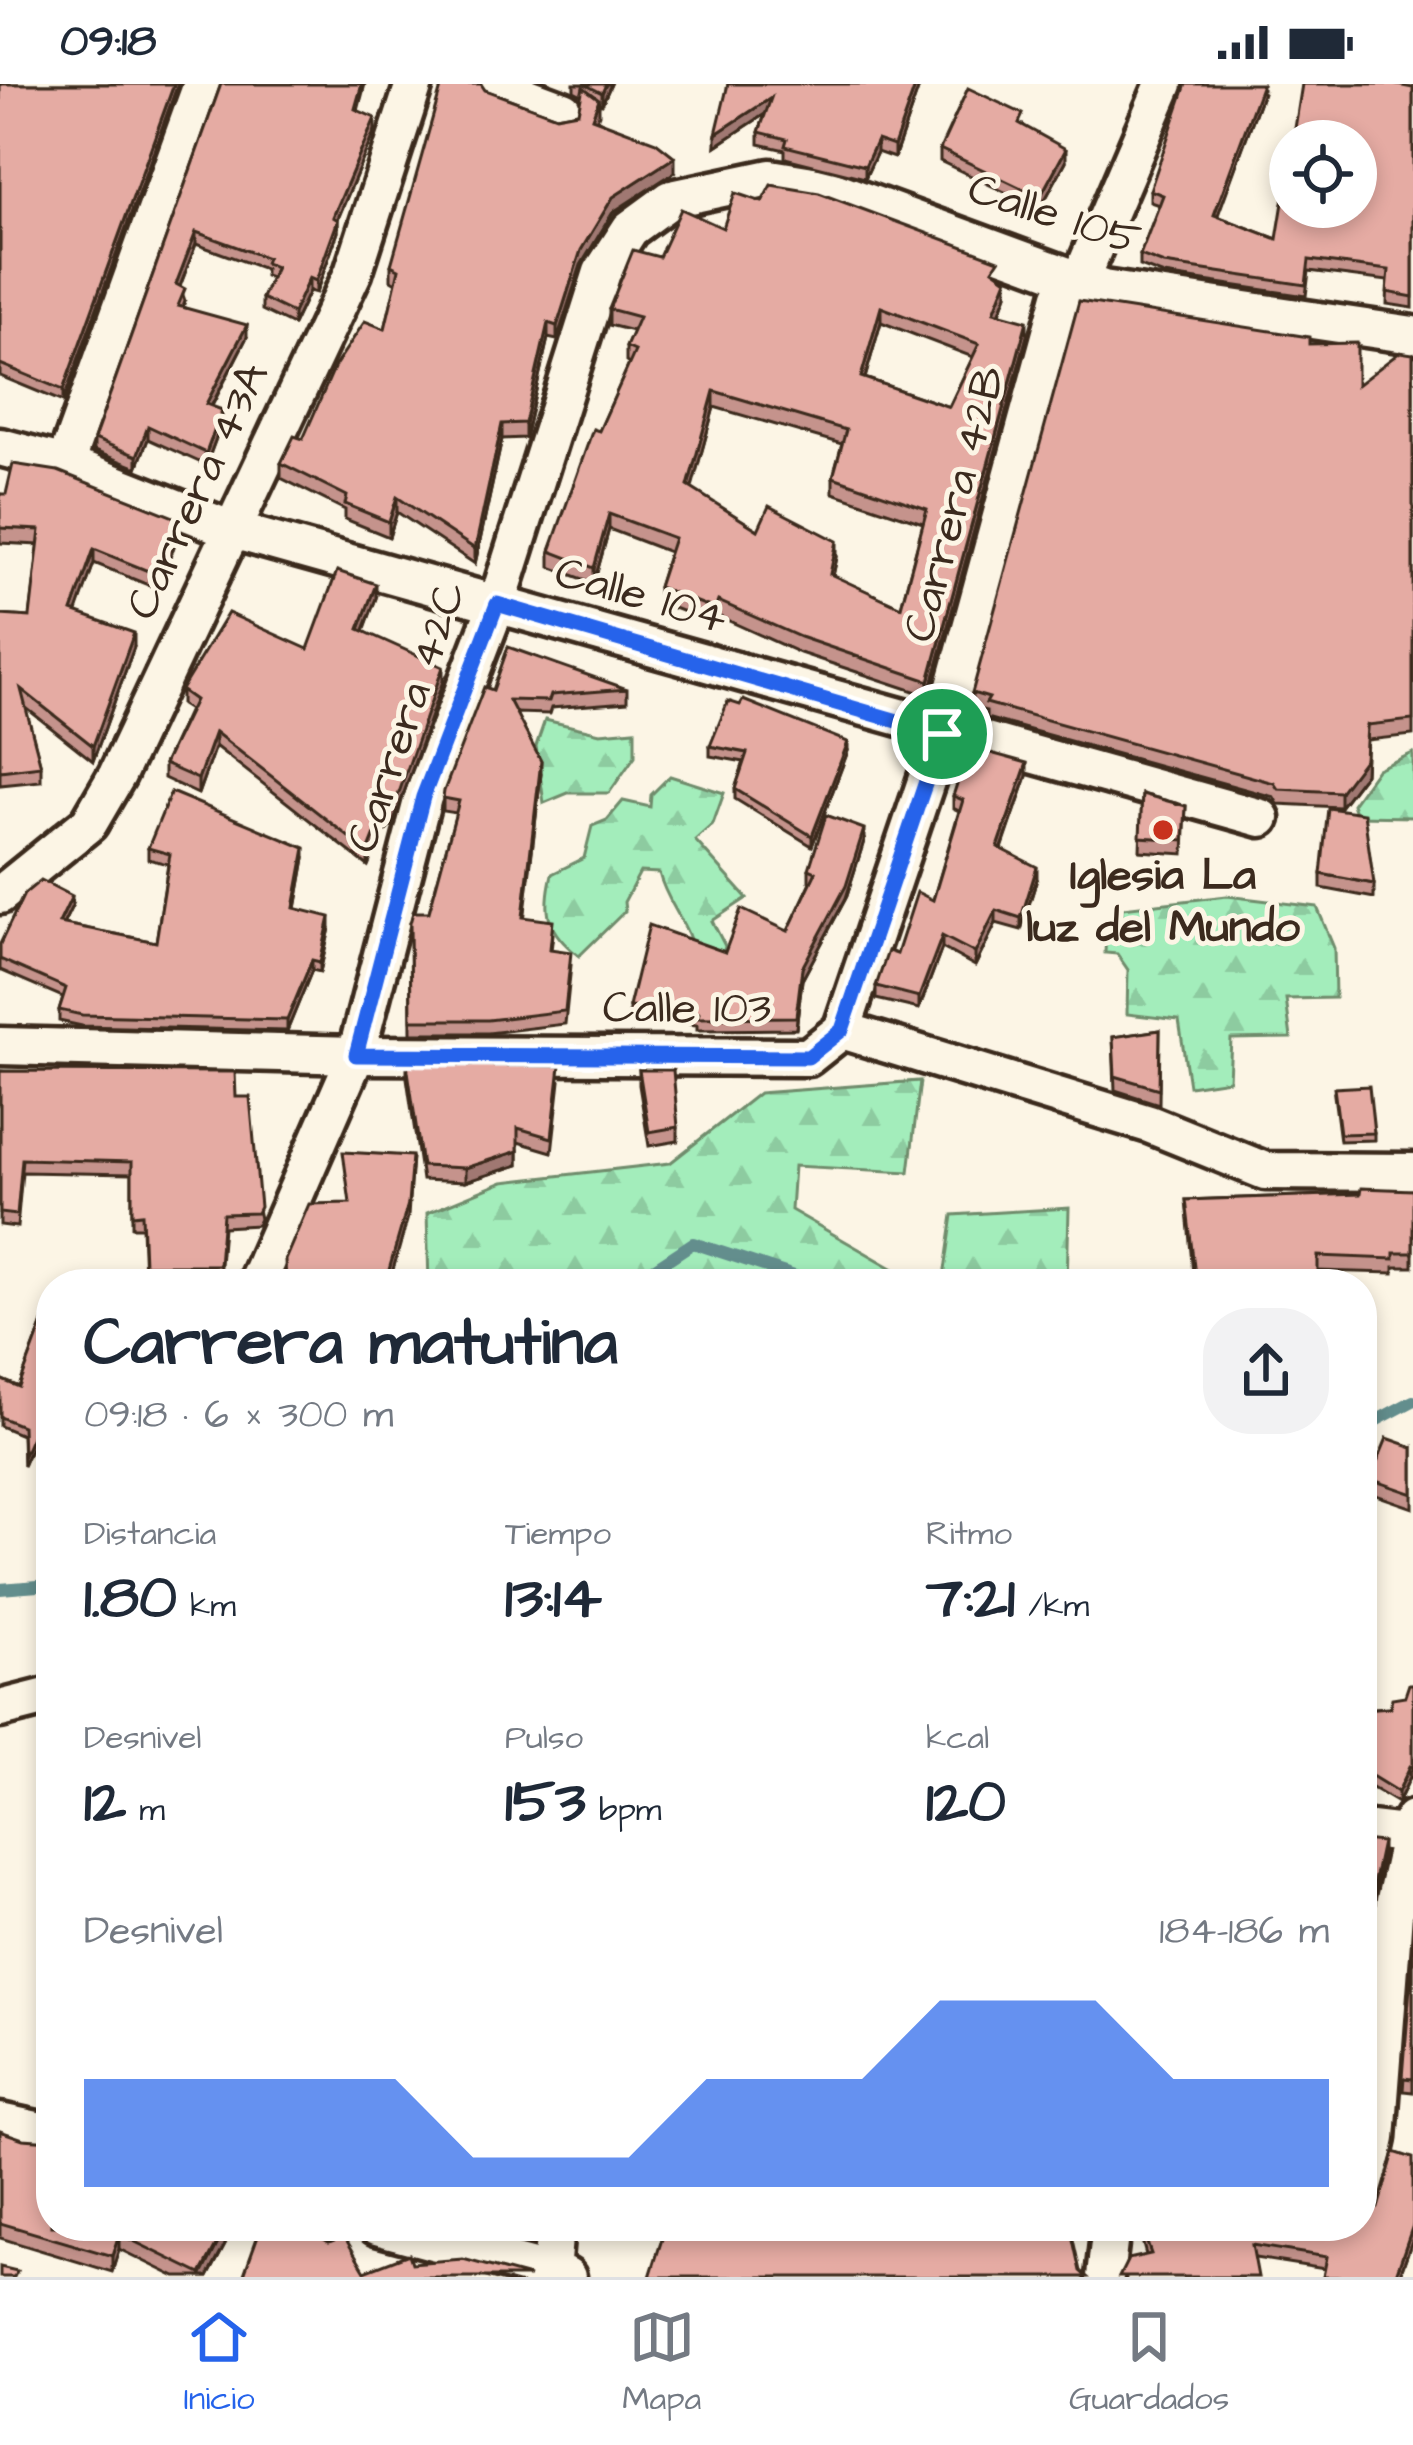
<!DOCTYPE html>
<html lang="es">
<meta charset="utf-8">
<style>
:root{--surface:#fff;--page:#f2f2f3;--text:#1f2937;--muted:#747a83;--line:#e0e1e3;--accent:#2563eb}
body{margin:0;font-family:"Architects Daughter",sans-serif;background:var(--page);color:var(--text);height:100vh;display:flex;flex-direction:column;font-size:45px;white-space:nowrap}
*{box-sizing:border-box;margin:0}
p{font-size:39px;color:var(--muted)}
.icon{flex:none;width:66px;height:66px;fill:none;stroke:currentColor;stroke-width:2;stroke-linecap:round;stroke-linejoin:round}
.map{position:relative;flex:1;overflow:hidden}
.drawer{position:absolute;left:36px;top:1185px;width:1341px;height:972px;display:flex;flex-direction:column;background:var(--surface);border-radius:48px;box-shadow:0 6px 18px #0003}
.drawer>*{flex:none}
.fabs{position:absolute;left:1269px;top:36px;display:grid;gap:24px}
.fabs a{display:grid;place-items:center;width:108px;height:108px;border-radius:50%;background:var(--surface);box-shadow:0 6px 18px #0003;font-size:60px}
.pin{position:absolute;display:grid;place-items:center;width:102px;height:102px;color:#fff;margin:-51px;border:6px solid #fff;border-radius:50%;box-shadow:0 3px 12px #0007}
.round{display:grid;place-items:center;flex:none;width:126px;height:126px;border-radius:48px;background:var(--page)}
.head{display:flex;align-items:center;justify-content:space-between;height:204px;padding:0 48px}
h1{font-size:66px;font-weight:800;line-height:90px}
.stats{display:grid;grid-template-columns:repeat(3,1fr);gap:18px;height:204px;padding:12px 48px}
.stats div{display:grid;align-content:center}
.stats b{font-size:60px;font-weight:800}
.stats small{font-size:33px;font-weight:400}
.stats p{font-size:33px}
.chart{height:336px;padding:24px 48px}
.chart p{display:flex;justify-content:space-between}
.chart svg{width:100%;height:216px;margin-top:12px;fill:var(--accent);opacity:.7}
.status{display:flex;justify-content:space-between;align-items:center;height:84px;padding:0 60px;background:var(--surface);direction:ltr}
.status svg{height:33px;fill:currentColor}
.menu{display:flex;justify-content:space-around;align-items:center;height:168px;border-top:3px solid var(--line);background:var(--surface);font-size:33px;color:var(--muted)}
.menu a{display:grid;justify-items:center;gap:6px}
.menu .current{color:var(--accent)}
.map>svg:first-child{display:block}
</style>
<div class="status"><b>09:18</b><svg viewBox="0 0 49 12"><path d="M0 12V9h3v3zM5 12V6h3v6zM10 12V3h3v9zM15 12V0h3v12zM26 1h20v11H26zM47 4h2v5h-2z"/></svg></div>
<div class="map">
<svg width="1413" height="2193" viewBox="0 0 1413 2193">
<defs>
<pattern id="forest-firs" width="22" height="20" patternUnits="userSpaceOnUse" patternTransform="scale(3)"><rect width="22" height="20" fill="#a3edbb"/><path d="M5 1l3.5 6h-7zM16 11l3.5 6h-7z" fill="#8dcba0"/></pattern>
</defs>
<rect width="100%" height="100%" fill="#fcf5e5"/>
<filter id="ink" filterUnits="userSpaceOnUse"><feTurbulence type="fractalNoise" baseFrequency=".00833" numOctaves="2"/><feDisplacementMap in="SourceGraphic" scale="24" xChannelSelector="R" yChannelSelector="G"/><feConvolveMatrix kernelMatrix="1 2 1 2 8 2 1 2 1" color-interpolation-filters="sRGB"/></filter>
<g filter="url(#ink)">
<g fill="url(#forest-firs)" stroke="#6f8c6c" stroke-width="3">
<path d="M545 636 600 649 635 646V672L609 709H568L544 719 536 662Z"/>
<path d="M1413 669V733L1356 732 1352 720 1377 685Z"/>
<path d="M670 692 724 709 713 740 695 756 747 814 712 837 725 862 722 875 694 876C693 843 667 822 659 789L640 788 624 818 625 827 579 872C546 847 543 828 552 790L584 774 592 742 607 736 623 717 650 723 651 711Z"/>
<path d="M1227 812 1317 823 1334 864 1335 914 1286 915 1291 954 1231 955 1229 996 1189 1002 1179 936 1127 930 1128 886 1117 870 1105 869 1106 848 1122 839V824Z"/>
<path d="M920 997 909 1088 794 1082 791 1126 920 1200H429L427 1129 503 1098 670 1079 759 1009Z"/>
<path d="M1069 1124 1067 1200H943L953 1131Z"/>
</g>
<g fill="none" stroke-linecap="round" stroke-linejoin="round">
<g stroke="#648e8d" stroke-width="12">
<path d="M631 1200 693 1159 819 1200"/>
<path d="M1362 1344 1413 1317"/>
<path d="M0 1505 51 1501"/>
</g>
<defs>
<g id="minor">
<path d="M493 0 563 26"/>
<path d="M0 363 65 380 232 446 1261 734"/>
<path d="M65 380 202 0"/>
<path d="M0 811 89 739 117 691 353 189 414 0"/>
<path d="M842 946 942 650 1061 212 1081 194 1164 0"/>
<path d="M0 962 356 971 808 973 842 946 1149 1040 1265 1087 1413 1088"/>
<path d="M256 1200 356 971 423 713 497 520 602 188 630 145 671 115 770 94 825 103 1103 205 1413 251"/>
<path d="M0 1625 51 1612"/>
<path d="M1362 1745 1413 1751"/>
<path d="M0 2038 51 2049"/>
<path d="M1362 2121 1377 2054 1395 1816 1413 1735"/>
<path d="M377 2142 567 2193"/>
<path d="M551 2188 555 2142"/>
<path d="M1105 2193 1111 2142"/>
</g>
</defs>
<use href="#minor" stroke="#3b2a1e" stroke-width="45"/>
<use href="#minor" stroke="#fcf5e5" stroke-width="36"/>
</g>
<g fill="#c5938c" stroke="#3b2a1e" stroke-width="3" fill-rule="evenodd">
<path d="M0 0H178L63 318 0 292Z"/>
<path d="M221 0 358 27 375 46 338 135V148L316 209 309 207 293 241 262 226V214L271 194 265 192V185L196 160 180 202 185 217 183 223 247 253 212 322 222 338 206 381 148 355 137 384 94 367V355Z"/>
<path d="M574 0H611L602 20 599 19 597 35 675 88 613 128 581 181 557 256 548 254 525 354 502 355 475 480 397 428 389 453 345 435V426L281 394V379L303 355 385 245 396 199 391 196V181L485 6 556 32 578 28 582 11 574 7Z"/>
<path d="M728 0H920L894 74 877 68 865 94 785 74V66L759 60V48L765 30 716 62Z"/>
<path d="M1413 4V224L1387 220 1388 197 1309 187 1306 212 1164 191 1140 182V171L1159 121 1150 118V106L1262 11 1217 132 1277 155Z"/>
<path d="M1023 41 1066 77 1040 125 940 77V65Z"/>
<path d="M762 118 999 190 1007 210 1000 229 1027 252 929 612 800 569 718 532 715 540 658 518V503L669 468 609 445 594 499 550 483V467L599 347 629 280 626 278V263L633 247 609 241V225L659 173 723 144ZM881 238 973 273 949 323 865 294ZM714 323 842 360 833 393V409L923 439 901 523 833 492 837 473 758 446 691 405Z"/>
<path d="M1309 260 1357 301 1413 270V651L1367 656 1365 690 1340 723 1278 720 1274 713 986 634V627L972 624V609Z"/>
<path d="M0 410 179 449 158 505 94 479 76 529 134 563 93 677 25 623 41 682V697L0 701V531L30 533 39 461 0 459Z"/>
<path d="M376 514 364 547 443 597 393 740 379 754 368 782 215 662 198 710 164 694V680L189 626 181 621V606L308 565Z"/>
<path d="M627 605V618L551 624 549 630 516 629 541 690 524 833 553 850 551 866 571 881 565 940 488 949H411L410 839 429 828 456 729 443 727V714L493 606Z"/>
<path d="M710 662 848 667 812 762 735 715V705L744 678 710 672Z"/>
<path d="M1027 692 1002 765 1037 795 1021 846 996 839 975 882 942 864 919 925 876 915V902L933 816 959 727 953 724V712Z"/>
<path d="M1142 710 1186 722 1184 770 1140 767Z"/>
<path d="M864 757 846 814 802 896 796 945 697 946V941L629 935V923L725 868 788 847 811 798 809 797V785Z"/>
<path d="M148 764 305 774 296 825 330 844 320 888 312 886 287 947 82 942 59 937V926L63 913 0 886V860L72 822 63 840 156 858 168 780 148 775Z"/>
<path d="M1321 790 1374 800V814L1321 804Z"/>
<path d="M1160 946 1159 1020 1115 1006 1113 953Z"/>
<path d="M407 980 560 997 552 1068 518 1058V1081L465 1098 422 1096 407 994Z"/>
<path d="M639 986 678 1043V1057L649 1062 639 1001Z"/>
<path d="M0 987 236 1013 260 1135 257 1141 223 1143 219 1194 144 1193 142 1143H132V1090L22 1088 17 1143 0 1141Z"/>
<path d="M1334 1011 1374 1049V1056L1340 1057Z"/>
<path d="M1413 1106V1183H1394V1189L1318 1187V1200H1194L1186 1116 1360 1110Z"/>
<path d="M51 1217V1324H48L23 1382 22 1351 0 1342V1295L19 1303Z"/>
<path d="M1413 1363V1424L1370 1409V1395Z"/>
<path d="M1413 1600V1694L1410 1693 1398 1719 1362 1698V1625L1390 1623 1405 1612Z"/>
<path d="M1413 1863V2008L1403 2007Z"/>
<path d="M0 2047 51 2142 225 2161 208 2193H176L119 2165 112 2188 0 2154Z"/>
<path d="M483 2142H506L505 2150Z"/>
<path d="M598 2142H657L600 2150Z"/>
<path d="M1138 2142H1247L1249 2149 1413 2154 1399 2193H1323L1325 2185 1255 2174 1146 2171Z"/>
</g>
<g fill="#a07872" stroke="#3b2a1e" stroke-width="3">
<path d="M174 0H178L63 318V306Z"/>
<path d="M362 0H365L355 38V25Z"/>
<path d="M606 0H611L602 20V9Z"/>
<path d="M916 0H920L894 74V62Z"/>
<path d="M1262 0V11L1214 142V131Z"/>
<path d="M771 14V26L716 62V50Z"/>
<path d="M599 15V30L592 49V34Z"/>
<path d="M375 34V46L333 146V133Z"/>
<path d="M877 56V68L865 94V82Z"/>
<path d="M1066 65V77L1040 125V113Z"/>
<path d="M675 73V88L613 128 581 181 557 256V242L581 166 613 113Z"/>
<path d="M338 136V148L316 209V197Z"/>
<path d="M196 148V160L176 213V200Z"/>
<path d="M309 194V207L293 241V229Z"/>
<path d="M1007 195V210L994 243V228Z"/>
<path d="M881 223V238L861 308V293Z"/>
<path d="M1027 237V252L929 612V597Z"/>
<path d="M548 239V254L525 354V339Z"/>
<path d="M247 241V253L206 332V320Z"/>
<path d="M714 307V323L688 418V402Z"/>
<path d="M222 326V338L206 381V369Z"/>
<path d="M502 340V355L475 480V465Z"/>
<path d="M148 342V355L137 384V372Z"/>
<path d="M397 413V428L389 453V438Z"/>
<path d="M609 430V445L594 499V484Z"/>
<path d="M179 435V449L158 505V491Z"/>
<path d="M837 457V473L830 506V490Z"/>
<path d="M94 465V479L72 542V527Z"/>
<path d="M376 500V514L359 559V545Z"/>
<path d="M134 549V563L93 677V662Z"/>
<path d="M443 583V597L393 740 379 754 368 782V768Z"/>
<path d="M1367 641 1365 690 1340 723V708Z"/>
<path d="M215 648V662L198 710V695Z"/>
<path d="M848 658V667L812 762V752Z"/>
<path d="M541 677V690L523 846V833Z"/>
<path d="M1027 679V692L998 775V763Z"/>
<path d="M864 745V757L846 814 802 896 796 945 802 884Z"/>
<path d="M305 764V774L294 835V824Z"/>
<path d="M1037 783V795L1021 846V834Z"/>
<path d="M72 812V822L59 849V839Z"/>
<path d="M996 826V839L975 882V869Z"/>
<path d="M330 833V844L320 888V878Z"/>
<path d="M942 852V864L919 925V913Z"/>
<path d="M312 876V886L287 947V936Z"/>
<path d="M518 1067V1081L465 1098V1084Z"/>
<path d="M412 1072 408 1133 389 1200H385Z"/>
<path d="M48 1316V1324L23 1382V1373Z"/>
<path d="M1410 1682V1693L1398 1719V1708Z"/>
<path d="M1382 1758V1771L1373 1814 1362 1954 1373 1801Z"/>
<path d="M1413 2141V2154L1399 2193H1395Z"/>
<path d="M225 2145V2161L208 2193H201Z"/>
<path d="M119 2150V2165L112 2188V2172Z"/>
</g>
<g fill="#e5aba3" stroke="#3b2a1e" stroke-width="3" fill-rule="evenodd">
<path d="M0 0H174L63 306 0 280Z"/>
<path d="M221 0H362L355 25 375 34 333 133 338 136 316 197 309 194 293 229 262 214 276 183 265 179 267 174 196 148 176 200 185 205 178 222 247 241 206 320 222 326 206 369 148 342 137 372 94 355Z"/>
<path d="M442 0H481L485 6 556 32 578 28 583 3 599 15 592 34 656 58 675 73 613 113 581 166 557 242 548 239 525 339 502 340 475 465 397 413 389 438 345 420 347 412 281 379 294 352 303 355 335 282 365 237 385 245 399 185 391 181Z"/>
<path d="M584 0H606L602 9Z"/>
<path d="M728 0H916L894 62 877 56 865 82 785 62 787 55 759 48 771 14 716 50Z"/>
<path d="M1186 0H1262L1214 131 1277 155 1290 76V123H1356V57H1293L1302 0H1392L1413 4V213L1387 208 1389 186 1309 176 1306 201 1164 180 1140 171 1163 111 1150 106Z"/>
<path d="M968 4 1023 30 1019 39 1066 65 1040 113 940 65Z"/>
<path d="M771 101 819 109 999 176 993 185 1007 195 994 228 1027 237 929 597 800 553 718 517 715 525 658 503 674 454 609 430 594 484 550 467 593 345 599 347 635 267 626 263 639 233 609 225 633 166 659 173 681 125 723 144 735 109 762 118ZM881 223 979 260 949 323 861 293ZM714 307 846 346 833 393 927 425 901 523 830 490 837 457 769 422 758 446 688 402Z"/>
<path d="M1079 217 1309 253V260L1357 259V301L1400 268 1413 270V636L1367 641 1365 675 1340 708 1278 705 1274 699 986 619 989 614 972 609Z"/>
<path d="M13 380 58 387 179 435 158 491 94 465 72 527 134 549 93 662 21 605 41 682 0 687V531L30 533 40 446 0 444V410H6Z"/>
<path d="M337 487 376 500 359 545 443 583 393 726 379 740 368 768 215 648 198 695 164 680 195 616 181 606 228 529 308 565Z"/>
<path d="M508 563 627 605 551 611 549 617 509 616 541 677 523 833 553 837 550 865 571 868 565 927 488 936H411L410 839 413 828H429L459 717 443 714 444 707 484 603 493 606Z"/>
<path d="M743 616 848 658 812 752 735 705 747 669 710 662 728 617 740 621Z"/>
<path d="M969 663 1027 679 998 763 1037 783 1021 834 996 826 975 869 942 852 919 913 876 902 888 867 897 870 917 808 933 816 963 716 953 712Z"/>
<path d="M171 708 305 764 294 824 330 833 320 878 312 876 287 936 82 931 59 926 66 904 0 875V860L24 810 41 796 72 812 59 839 156 858 170 770 148 764Z"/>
<path d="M1142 710 1186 722 1184 756 1140 753Z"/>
<path d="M1328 724 1364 729 1374 800 1321 790Z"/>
<path d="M826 731 864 745 846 802 802 884 796 933 697 934 699 929 629 923 649 841 725 868 741 825 788 847 816 788 809 785Z"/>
<path d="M1160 946 1159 1005 1115 992 1113 953Z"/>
<path d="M407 980 560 982 552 1054 518 1044V1067L465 1084 422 1082Z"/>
<path d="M639 986H673L678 1043 649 1048Z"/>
<path d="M0 987 235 988 236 1013H250L260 1123 257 1129 223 1130 219 1181H144L142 1130 132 1131V1078L22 1075 17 1131 0 1129Z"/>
<path d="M1369 1002 1374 1049 1340 1050 1334 1004Z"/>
<path d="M343 1068 412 1072 408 1120 385 1200H286L285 1176 309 1120 350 1119Z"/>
<path d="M1361 1104 1413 1106V1169H1394V1175L1318 1172V1200H1196L1186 1116 1360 1110Z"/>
<path d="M51 1217V1315L48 1316 23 1373 22 1342 0 1333V1295L19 1303Z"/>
<path d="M1387 1354 1413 1363V1410L1370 1395Z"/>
<path d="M1409 1600H1413V1683L1410 1682 1398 1708 1362 1686V1625L1390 1623 1392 1614 1405 1612Z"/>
<path d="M1362 1756 1382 1758 1373 1801 1362 1941Z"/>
<path d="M1413 1863V1995L1403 1994Z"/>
<path d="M51 1873V1900L47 1899Z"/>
<path d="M0 2047 23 2055 51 2057V2142H217L225 2145 201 2190 119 2150 112 2172 0 2139Z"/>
<path d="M1394 2068 1413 2074V2141L1395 2193H1323L1327 2173 1252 2161 1258 2193H1119L1128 2175 1151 2170 1141 2142H1247L1249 2149 1251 2142H1362V2128L1378 2124Z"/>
<path d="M274 2142H301L329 2158 344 2152 365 2187 409 2170 412 2179 463 2175 529 2193H243L261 2143 270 2148Z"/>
<path d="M666 2142H1070L1080 2187 1087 2193H650Z"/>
<path d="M0 2183 17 2187 14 2193H0Z"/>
</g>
</g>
<g fill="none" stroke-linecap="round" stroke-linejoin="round" filter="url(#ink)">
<defs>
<path id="route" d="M497 520 942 650 842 946 808 973 356 971 423 713Z"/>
</defs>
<use href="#route" stroke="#fff" stroke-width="24"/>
<use href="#route" stroke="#2563eb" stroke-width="15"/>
</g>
<circle fill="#c8321e" stroke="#fcf5e5" stroke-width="4.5" cx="1163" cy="746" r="12"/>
<g text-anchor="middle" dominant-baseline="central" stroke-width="10" stroke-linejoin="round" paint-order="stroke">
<g font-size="45" fill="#3b2a1e" stroke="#fcf5e5">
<text transform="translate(1054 131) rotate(18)">Calle 105</text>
<text transform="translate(198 407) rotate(-65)">Carrera 43A</text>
<text transform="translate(955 420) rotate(-75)">Carrera 42B</text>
<text transform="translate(641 512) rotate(16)">Calle 104</text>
<text transform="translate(407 633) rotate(-71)">Carrera 42C</text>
<text x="687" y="925">Calle 103</text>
</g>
<g font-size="45" font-weight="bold" fill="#3b2a1e" stroke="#fcf5e5">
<text x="1163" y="792">Iglesia La<tspan x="1163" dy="52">luz del Mundo</tspan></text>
</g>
</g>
</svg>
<div class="fabs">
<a><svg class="icon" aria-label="locate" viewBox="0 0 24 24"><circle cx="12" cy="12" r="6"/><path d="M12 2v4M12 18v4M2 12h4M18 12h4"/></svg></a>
</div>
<div class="pin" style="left:942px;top:650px;background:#1e9e55"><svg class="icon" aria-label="arrive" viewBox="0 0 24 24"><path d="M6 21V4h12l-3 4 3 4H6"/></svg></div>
<section class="drawer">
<div class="head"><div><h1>Carrera matutina</h1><p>09:18 · 6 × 300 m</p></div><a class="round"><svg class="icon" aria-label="share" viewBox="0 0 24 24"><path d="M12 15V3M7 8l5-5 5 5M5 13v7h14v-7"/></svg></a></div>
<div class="stats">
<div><p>Distancia</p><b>1.80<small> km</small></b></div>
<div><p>Tiempo</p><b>13:14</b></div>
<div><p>Ritmo</p><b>7:21<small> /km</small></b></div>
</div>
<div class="stats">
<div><p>Desnivel</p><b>12<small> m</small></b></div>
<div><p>Pulso</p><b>153<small> bpm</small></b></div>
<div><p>kcal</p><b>120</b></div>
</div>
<div class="chart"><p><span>Desnivel</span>184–186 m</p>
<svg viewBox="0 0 160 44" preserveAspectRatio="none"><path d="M0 44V22L10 22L20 22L30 22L40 22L50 38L60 38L70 38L80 22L90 22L100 22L110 6L120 6L130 6L140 22L150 22L160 22V44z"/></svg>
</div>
</section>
</div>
<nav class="menu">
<a class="current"><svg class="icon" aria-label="home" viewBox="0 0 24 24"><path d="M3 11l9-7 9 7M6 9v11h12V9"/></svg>Inicio</a>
<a><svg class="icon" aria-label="map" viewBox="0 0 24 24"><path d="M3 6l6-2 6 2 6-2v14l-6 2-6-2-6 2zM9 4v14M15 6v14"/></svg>Mapa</a>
<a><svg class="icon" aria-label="saved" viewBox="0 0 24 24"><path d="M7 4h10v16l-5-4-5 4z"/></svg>Guardados</a>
</nav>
